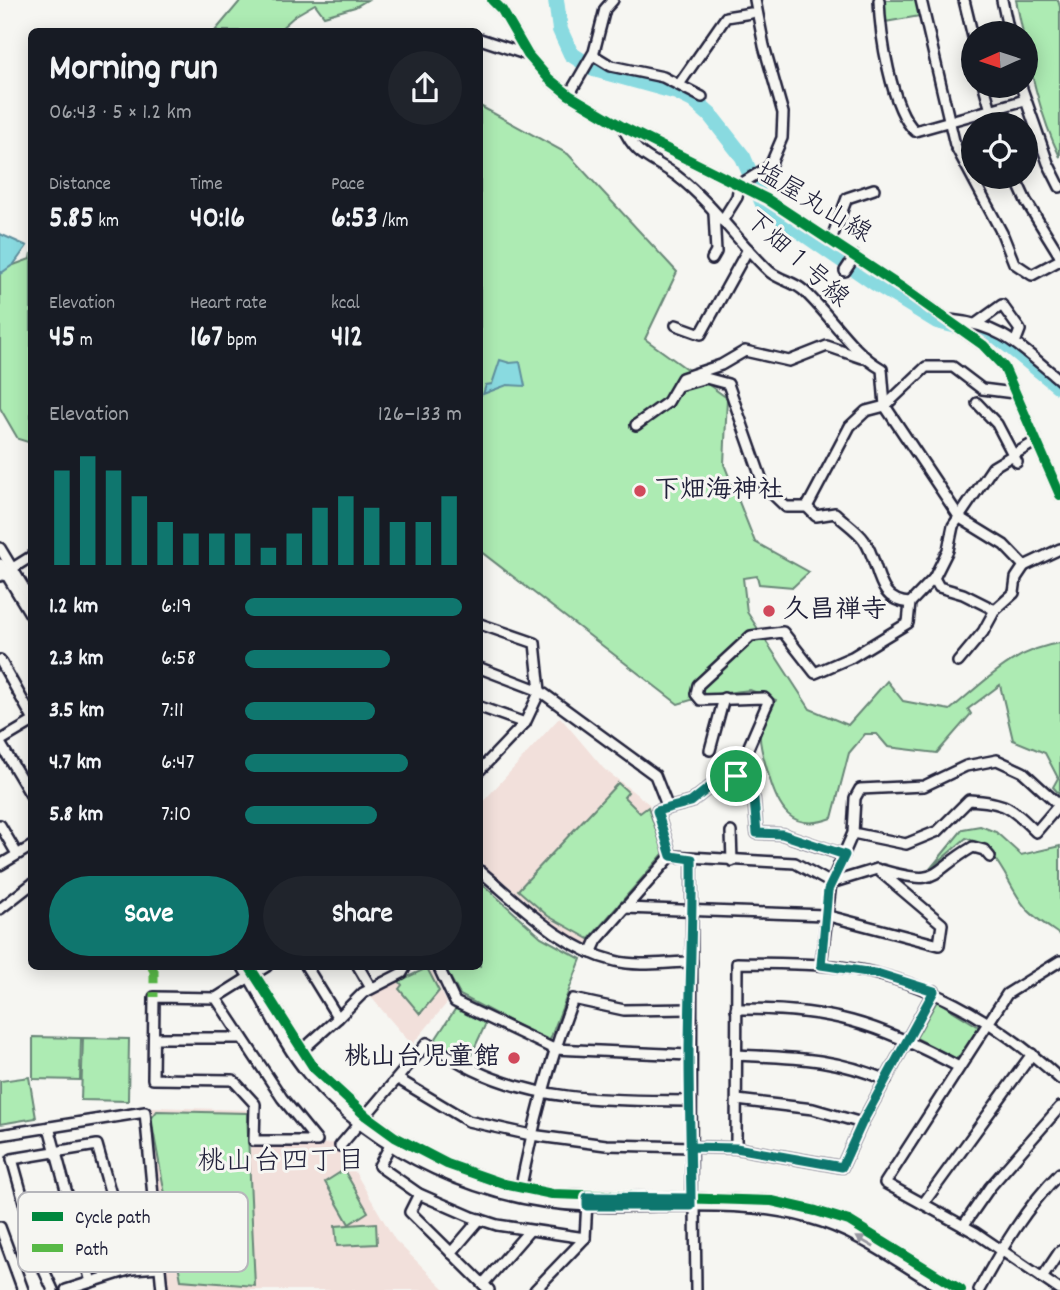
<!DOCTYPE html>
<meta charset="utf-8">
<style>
:root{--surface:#171b24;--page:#20242c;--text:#f1f3f6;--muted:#9ea1a6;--accent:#0f766e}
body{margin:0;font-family:Dekko,"Klee One",sans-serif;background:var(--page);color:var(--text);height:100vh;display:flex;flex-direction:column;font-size:26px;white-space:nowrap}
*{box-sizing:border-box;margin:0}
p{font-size:23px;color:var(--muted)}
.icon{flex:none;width:38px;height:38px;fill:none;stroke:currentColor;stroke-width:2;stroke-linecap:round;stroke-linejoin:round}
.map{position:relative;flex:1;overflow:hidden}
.details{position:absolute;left:28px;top:28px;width:455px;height:942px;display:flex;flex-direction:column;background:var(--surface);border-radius:10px;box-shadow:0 4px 18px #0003}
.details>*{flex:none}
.needle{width:46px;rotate:267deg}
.buttons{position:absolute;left:961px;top:21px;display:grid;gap:14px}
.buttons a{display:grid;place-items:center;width:77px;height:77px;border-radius:50%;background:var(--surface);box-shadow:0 4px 18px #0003;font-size:35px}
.pin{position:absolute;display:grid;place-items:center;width:60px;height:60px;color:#fff;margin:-30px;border:4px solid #fff;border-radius:50%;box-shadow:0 2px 7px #0007}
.round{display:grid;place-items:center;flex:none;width:74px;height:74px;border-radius:37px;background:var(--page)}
.headline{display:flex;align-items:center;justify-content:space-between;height:119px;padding:0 21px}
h1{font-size:38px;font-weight:800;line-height:52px}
.figures{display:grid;grid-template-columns:repeat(3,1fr);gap:10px;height:119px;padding:7px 21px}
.figures div{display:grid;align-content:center}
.figures b{font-size:30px;font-weight:800}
.figures small{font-size:19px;font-weight:400}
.figures p{font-size:19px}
.chart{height:196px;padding:14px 21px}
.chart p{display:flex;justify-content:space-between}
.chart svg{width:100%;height:126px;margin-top:7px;stroke:var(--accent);stroke-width:6}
.button{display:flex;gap:14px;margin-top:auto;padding:14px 21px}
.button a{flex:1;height:80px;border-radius:42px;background:var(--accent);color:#fff;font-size:28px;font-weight:800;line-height:80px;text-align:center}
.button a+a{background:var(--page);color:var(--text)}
ul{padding:0 21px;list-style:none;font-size:23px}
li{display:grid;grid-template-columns:112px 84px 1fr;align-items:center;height:52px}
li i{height:18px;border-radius:9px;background:var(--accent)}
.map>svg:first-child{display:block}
</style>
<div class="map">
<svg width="1060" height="1290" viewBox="0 0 1060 1290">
<rect width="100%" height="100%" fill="#f6f6f2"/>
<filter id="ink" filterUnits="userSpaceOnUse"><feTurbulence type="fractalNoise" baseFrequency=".0143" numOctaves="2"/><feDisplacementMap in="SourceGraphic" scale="14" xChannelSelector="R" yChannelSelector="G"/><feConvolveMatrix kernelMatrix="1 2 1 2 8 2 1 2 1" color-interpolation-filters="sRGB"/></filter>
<g filter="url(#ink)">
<g fill="#f2e0db">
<path d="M560 717 604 769 649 804 667 856 591 945 567 935 480 862V805Z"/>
<path d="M429 966 447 1003 412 1045 370 996Z"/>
<path d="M152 1107 249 1110V1148L338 1143 395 1240 446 1290H168L148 1113Z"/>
</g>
<g fill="#adebb3" stroke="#688677" stroke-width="2">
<path d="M241 0H367L355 7 324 16 315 4 296 15 278 31H215Z"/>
<path d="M884 0H917L920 16 885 22Z"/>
<path d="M1016 0H1058L1060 7V157C1036 108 1027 51 1016 0Z"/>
<path d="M480 106 568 154 677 272 645 339 727 398 724 464 755 542 809 572 793 587 759 584 757 576 743 578 747 612 810 709 848 725 887 681 903 701 950 710C984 682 1014 649 1060 643V795L1053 787 1058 778 1045 753 1013 740 1000 685 968 709 971 714 937 753 888 747 877 734H865L849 753 832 818C791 833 778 809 768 773 765 762 759 746 760 735 761 725 772 710 776 700L750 690 708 695 678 704 480 551Z"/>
<path d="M31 253V443L18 439 0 408V270L30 259Z"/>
<path d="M618 783 628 792 624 797 640 813 648 807 664 853 589 939 548 916 518 890Z"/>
<path d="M980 826 996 832 1021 855 1060 846V935C1049 927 1034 918 1025 907 1005 882 1000 849 966 838L930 869 963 829Z"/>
<path d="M480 882 541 937 581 959 549 1042 460 995 444 966H480Z"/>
<path d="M427 968 439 991 420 1014 399 989 402 985 399 981Z"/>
<path d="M937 1001 979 1027 957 1059 916 1038Z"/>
<path d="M456 1008 487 1021 467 1064 433 1043Z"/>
<path d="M33 1037 81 1038 80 1080 33 1079Z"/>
<path d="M83 1038 129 1039 128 1101 81 1100Z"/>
<path d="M29 1077 36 1118 0 1124V1081Z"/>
<path d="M157 1111 247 1113 255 1286 181 1280 151 1119Z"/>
<path d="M344 1170 368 1212 349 1224 325 1182Z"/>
<path d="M376 1223 377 1244 337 1246 335 1226Z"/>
</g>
<g fill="#89dae0" stroke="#60909e" stroke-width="2">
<path d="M0 234 27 246 14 264 0 274Z"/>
<path d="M500 360 510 363 520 362 525 386 507 385 483 394 486 385 492 384Z"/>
</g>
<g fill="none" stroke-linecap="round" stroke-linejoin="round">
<path stroke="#89dae0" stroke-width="16" d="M556 0 560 30 571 54 594 69 677 92 693 100 710 115 743 157 764 206 875 283 937 321 997 336 1060 387"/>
<defs>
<g id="minor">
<path d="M492 0 502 10 528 55 549 79 569 95 623 127 767 199 904 289 983 345 1004 367 1060 495"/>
<path d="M879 0C880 33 891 109 915 131L1025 100"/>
<path d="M921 0 955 145 1002 233 1014 263 1032 275 1060 260"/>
<path d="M964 0 973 37"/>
<path d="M1002 0 1009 33"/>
<path d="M480 39 528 55"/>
<path d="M593 55 611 66 663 77 702 97"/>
<path d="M680 83 726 17 751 13"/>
<path d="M984 86 995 124"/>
<path d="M1021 86 1048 163 1060 187"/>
<path d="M569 95 594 52 605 9 613 0"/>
<path d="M623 127C636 158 653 158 677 176 712 203 738 242 770 272 780 280 794 282 803 290 831 315 850 351 882 369L885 406 960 518 1004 545 1024 566 1060 549"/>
<path d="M1015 177 1026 201 1060 256"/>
<path d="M722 221 737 197 739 185 770 166 782 138 783 113 764 46 755 0"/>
<path d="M831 240 847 198 874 189"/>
<path d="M712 259 716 252 714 213"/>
<path d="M845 271 855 256"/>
<path d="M950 320C1003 325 1021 348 1060 380"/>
<path d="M977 323 1002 305 1020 330 1015 343"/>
<path d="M676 325 701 334 748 249"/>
<path d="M678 386 706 378 728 384 764 486 786 507H807L816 516 835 513C844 522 857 530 864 540 881 564 874 601 910 603"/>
<path d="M977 403 997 424 1017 462"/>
<path d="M636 425 668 402 682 378 721 365 745 351 789 361 827 346 862 358"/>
<path d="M807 507 850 426 866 411 885 406 926 367H953L982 389 1014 393"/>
<path d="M0 548 32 601"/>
<path d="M0 564 32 617"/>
<path d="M0 576 32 556"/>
<path d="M934 578 939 587 963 594 995 610"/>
<path d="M480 624 535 643 540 691"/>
<path d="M0 660 32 717"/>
<path d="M958 662 983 632 995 610 1014 593 1016 578 1024 566"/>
<path d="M480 668 540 691 655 775 668 808"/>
<path d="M480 707 525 723 480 770"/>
<path d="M525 723 540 691"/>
<path d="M0 741 32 722"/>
<path d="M0 743 32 797"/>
<path d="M710 750 724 698"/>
<path d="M736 776 768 702 764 698 701 700 696 694 698 685 751 636 783 632 815 673 852 657 908 623 910 603 934 578 948 550 953 526 993 467 1035 442"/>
<path d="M736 776 754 799 757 833 782 834 844 855"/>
<path d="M0 825 17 854"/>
<path d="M731 832 732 861"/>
<path d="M671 856 657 811 691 802 721 778 736 776"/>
<path d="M0 865 32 846"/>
<path d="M882 870C942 887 928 873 973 847L984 850 990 857"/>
<path d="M480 871C521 905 562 948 615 961 638 967 668 962 692 962"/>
<path d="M831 883 853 833 855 798 860 789 924 786 966 766 997 760 1023 772 1059 805 1036 832C1011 807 1005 802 969 800L938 831 906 844 853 833"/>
<path d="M624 908 825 915 939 945 942 924 877 869 831 883"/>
<path d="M0 909 32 884"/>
<path d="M591 953 597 940 671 856 795 863 831 883 821 965"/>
<path d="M242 966C265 1001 281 1042 308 1074 375 1154 485 1203 588 1206 661 1209 738 1198 809 1218 858 1231 901 1264 944 1290"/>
<path d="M249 966 314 1068 366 1116 395 1137 447 1164 504 1184 552 1194 772 1201 816 1211 849 1221 961 1290"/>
<path d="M306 966 338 1018 363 993 402 973 406 966"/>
<path d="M358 966 371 988"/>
<path d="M438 966 455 1002 554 1049 689 1055"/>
<path d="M216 998 282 1098 317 1141H254L255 1104 233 1080 153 1079 154 997 216 998 267 966"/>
<path d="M736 1009C830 1008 877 1023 959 1067"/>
<path d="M154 1038H242"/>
<path d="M299 1053 338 1018"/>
<path d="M737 1055C793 1058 833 1057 886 1080"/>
<path d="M398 1079 468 1121 531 1135 606 1145 736 1148 842 1167 862 1123 934 991"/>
<path d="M737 1100 813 1109 862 1123"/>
<path d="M49 1127 91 1282"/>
<path d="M0 1135 145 1112 162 1290"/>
<path d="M392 1142 379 1166 419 1194 472 1217 497 1225 585 1238 587 1201"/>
<path d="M340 1146 427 1043C443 1052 458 1062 474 1070 542 1103 616 1100 690 1101"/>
<path d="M736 1148 737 963C784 964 835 962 881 975 950 993 1009 1032 1060 1079"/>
<path d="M520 1191C533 1125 549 1062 573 999L624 1010 691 1009"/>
<path d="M419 1194 410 1212 489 1290"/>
<path d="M691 1201 692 859"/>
<path d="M923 1204 1032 1054"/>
<path d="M695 1206 696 1290"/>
<path d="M963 1226 990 1187 1060 1107"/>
<path d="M0 1227 23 1290"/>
<path d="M451 1253 480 1219"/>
<path d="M1042 1278 1060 1251"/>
<path d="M483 1284 529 1231"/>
<path d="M53 1290 42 1266 12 1159 97 1145 132 1269"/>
<path d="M66 1290 132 1269 160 1267"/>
<path d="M535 1290 585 1238"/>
<path d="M979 1290C1002 1248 1026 1207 1060 1173"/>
<path d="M1060 1290 976 1233 885 1183 1007 994 1060 961"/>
</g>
</defs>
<use href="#minor" stroke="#22223b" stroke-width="14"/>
<use href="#minor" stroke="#f6f6f2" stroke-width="9"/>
<path stroke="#58b947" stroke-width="9" stroke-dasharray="18 9" stroke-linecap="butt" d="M151 966 154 971V997"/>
<defs>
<g id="cycleway">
<path d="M492 0 502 10 528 55 549 79 569 95 623 127 767 199 904 289 983 345 1004 367 1060 495"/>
<path d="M249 966 314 1068 366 1116 395 1137 447 1164 504 1184 552 1194 772 1201 816 1211 849 1221 961 1290"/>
</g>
</defs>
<use href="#cycleway" stroke="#f6f6f2" stroke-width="15"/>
<use href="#cycleway" stroke="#00873e" stroke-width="10"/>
</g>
<defs><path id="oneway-solid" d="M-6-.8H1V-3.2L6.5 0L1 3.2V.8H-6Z" transform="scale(1.75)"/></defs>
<use fill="#9797a0" href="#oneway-solid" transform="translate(865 1242) rotate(-150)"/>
</g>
<g fill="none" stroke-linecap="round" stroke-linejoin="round" filter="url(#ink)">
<defs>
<path id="route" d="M736 776 721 778 691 802 657 811 671 856 692 859C693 925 689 991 689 1057 689 1107 691 1156 691 1206H587V1197L691 1198 690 1147 736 1148 842 1167 862 1123 934 991 880 974 821 965 828 890 845 855 782 834 757 833 754 799 736 776"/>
</defs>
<use href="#route" stroke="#fff" stroke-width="14"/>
<use href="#route" stroke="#0f766e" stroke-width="9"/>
</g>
<g fill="#d1495b" stroke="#f6f6f2" stroke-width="2.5">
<circle cx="640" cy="491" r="7"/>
<circle cx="769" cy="611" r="7"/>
<circle cx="514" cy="1058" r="7"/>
</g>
<g text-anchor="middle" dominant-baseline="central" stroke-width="6" stroke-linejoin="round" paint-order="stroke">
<g font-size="26" fill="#22223b" stroke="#f6f6f2">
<text transform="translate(813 204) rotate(31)">塩屋丸山線</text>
<text transform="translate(796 260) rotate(42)">下畑１号線</text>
</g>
<g font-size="26" font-weight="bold" fill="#22223b" stroke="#f6f6f2" text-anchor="start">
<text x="654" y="491">下畑海神社</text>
<text x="783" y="611">久昌禅寺</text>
<text x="500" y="1058" text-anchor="end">桃山台児童館</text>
</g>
<g font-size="28" fill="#22223b" stroke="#f6f6f2">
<text x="281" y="1164">桃山台四丁目</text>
</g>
</g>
<rect x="18" y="1192" width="230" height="80" rx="10" fill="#f6f6f2" stroke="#b6b6bb" stroke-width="2"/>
<rect x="32" y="1212" width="31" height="9" fill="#00873e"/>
<rect x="32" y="1244" width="31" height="8" fill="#58b947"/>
<g font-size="19" fill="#22223b">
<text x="75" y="1223">Cycle path</text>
<text x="75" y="1255">Path</text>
</g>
</svg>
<div class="buttons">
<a><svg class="needle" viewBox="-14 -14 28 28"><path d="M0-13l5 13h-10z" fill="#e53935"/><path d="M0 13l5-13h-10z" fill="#9ea1a6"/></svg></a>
<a><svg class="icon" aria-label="locate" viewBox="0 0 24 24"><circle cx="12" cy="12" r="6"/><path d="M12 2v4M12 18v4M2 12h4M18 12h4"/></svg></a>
</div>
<div class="pin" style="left:736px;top:776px;background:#1e9e55"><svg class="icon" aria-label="arrive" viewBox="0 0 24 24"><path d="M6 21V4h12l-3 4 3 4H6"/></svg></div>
<section class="details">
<div class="headline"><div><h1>Morning run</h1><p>06:43 · 5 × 1.2 km</p></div><a class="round"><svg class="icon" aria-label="share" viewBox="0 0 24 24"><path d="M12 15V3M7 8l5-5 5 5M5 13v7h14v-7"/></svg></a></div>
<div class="figures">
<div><p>Distance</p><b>5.85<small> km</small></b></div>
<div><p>Time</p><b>40:16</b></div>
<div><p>Pace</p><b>6:53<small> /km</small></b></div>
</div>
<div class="figures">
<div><p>Elevation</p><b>45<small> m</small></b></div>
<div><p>Heart rate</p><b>167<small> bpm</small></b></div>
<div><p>kcal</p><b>412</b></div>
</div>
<div class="chart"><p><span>Elevation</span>126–133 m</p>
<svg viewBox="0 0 160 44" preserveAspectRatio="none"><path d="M5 44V11M15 44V6M25 44V11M35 44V20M45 44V29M55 44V33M65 44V33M75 44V33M85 44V38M95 44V33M105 44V24M115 44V20M125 44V24M135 44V29M145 44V29M155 44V20"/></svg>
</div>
<ul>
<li><b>1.2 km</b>6:19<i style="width:100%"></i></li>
<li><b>2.3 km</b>6:58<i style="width:67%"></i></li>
<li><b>3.5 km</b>7:11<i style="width:60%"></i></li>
<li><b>4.7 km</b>6:47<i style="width:75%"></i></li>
<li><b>5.8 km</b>7:10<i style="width:61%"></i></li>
</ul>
<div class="button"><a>Save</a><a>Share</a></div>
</section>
</div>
